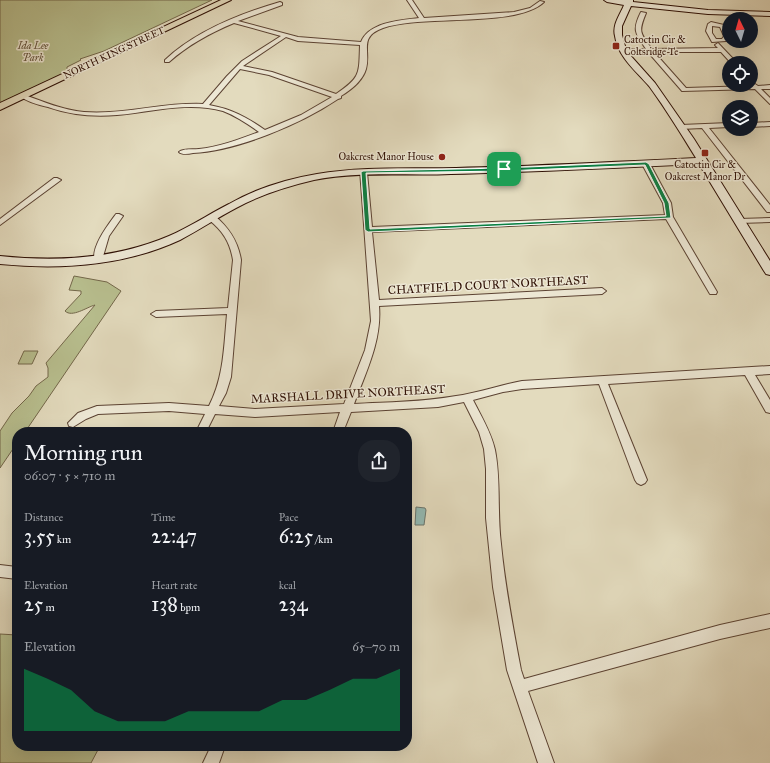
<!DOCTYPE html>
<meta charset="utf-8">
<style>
:root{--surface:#171b24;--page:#20242c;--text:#f1f3f6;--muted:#9ea1a6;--accent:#0b8043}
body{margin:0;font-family:"IM FELL Great Primer",serif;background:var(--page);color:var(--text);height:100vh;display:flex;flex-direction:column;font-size:15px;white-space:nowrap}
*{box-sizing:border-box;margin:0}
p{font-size:13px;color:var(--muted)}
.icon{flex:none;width:22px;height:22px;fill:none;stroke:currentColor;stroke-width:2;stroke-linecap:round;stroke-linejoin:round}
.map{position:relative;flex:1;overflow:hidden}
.side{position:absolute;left:12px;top:427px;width:400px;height:324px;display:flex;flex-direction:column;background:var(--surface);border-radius:16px;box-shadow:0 4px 16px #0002}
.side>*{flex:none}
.needle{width:26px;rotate:355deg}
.fabs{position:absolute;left:722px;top:12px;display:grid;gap:8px}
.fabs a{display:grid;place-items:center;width:36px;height:36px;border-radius:50%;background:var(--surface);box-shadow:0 4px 16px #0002;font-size:20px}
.pin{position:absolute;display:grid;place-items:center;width:34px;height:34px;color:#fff;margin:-17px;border-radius:8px;box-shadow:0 2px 6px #0006}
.round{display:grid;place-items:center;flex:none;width:42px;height:42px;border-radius:16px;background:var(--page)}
.head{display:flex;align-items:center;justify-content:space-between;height:68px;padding:0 12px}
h1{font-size:22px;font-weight:600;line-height:30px}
.figures{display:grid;grid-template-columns:repeat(3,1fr);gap:6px;height:68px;padding:4px 12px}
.figures div{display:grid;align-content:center}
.figures b{font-size:20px;font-weight:600}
.figures small{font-size:11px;font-weight:400}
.figures p{font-size:11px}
.chart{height:112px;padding:8px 12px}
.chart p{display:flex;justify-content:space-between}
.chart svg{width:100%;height:72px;margin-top:4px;fill:var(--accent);opacity:.7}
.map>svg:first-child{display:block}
</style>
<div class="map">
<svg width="770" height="763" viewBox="0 0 770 763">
<rect width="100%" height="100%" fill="#e3dbbe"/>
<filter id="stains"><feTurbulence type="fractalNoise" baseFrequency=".005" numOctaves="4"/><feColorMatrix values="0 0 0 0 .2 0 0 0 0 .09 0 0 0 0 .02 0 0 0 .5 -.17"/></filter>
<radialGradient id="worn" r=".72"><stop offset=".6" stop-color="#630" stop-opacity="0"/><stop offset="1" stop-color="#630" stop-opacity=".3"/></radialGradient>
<g fill="#b8bf8f" stroke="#73674a">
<path d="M0 0H212L104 51 80 59 81 60 67 67V72L0 103Z"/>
<path d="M74 276 107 282 121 291 25 432H17V443L0 468V431L12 413 29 396 36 386 48 377V368L46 363 95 305C87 307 72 318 65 311L81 294V291L69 290Z"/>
<path d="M24 351H38L32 364H18Z"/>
<path d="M0 634 17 635V746H100L91 763H0Z"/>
</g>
<path fill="#95bbb3" stroke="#6c766d" d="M416 507 425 508 426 510 424 525H415Z"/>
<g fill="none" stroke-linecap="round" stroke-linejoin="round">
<defs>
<g id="street">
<path d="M407 0H412L424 18 514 12 530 8 540 1 544 2C517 28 424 14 383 28 358 37 371 51 366 69 363 80 351 90 341 96V98L338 99C301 124 237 151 193 153 188 154 182 155 179 152 184 148 193 150 199 149 220 147 240 139 259 132 248 124 236 116 223 111 189 101 151 112 117 115 93 117 71 115 48 107 39 105 27 102 20 96L25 95C44 102 63 110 84 112 124 115 163 102 203 104L227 76 242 61 281 36 234 23C210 33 188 45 169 62H165V60C196 31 239 14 280 2L282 3V5L238 21 298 37 361 42C369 22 401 20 419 18ZM286 37 298 41 360 45C359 74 361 77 336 94L272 72 243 66ZM240 69 269 75 332 97 301 115 265 130C246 117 232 109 209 105Z"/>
<path d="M641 12 646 13C638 32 640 33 652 49L718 48 715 45 718 43 737 63H731L721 52H654L686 88 752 86 755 84 758 86 770 85V89H761L770 98V104L755 89 682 91 648 52H621V50L623 49H646C635 33 632 30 641 12Z"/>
<path d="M711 22 724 25 729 31V37L726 41 712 42 706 31 708 24ZM712 26 720 27 724 36 722 39H716L712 33Z"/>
<path d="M770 122V126L751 127V123Z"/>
<path d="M729 123V127L709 128 770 205V212H767L702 128 681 129 678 127 681 125Z"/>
<path d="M643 162H649L650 164 671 203 673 217 717 292 716 294H710L666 219 372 232 379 300 602 288 606 291 602 294 379 306C382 340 366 372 354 404 388 402 423 402 456 396 478 393 500 385 522 381L770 366V374L755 375 770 400V413L766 412 745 375 608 384 647 480 645 483 641 485 637 483 635 480 599 384 522 389 503 392 473 400C481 416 491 432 495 450 501 480 497 513 501 544 505 586 513 628 521 670L524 679 720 625 770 614V628L720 639 528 691 554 763H538L507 670 493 587 486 518V469L484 449 479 432 464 402 438 407 351 412 343 432H333L340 412 255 417 215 414 206 432H196L205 414 169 411 98 414 86 419 73 427 69 426 68 423 78 413 97 406 169 403 209 406C224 377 224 346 227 314L156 317 151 314 156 311 228 308 233 260C230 242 223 231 209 220V216H215C229 228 238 241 241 260L231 377 226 393 219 406 255 409 344 404 365 350 371 321 360 170H366L367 172 372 227 665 215 663 203 642 164Z"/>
<path d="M54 178H57L61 180 0 225V219Z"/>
<path d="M116 214H119L123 216 109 236 102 260 101 262H95C90 248 108 225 116 214Z"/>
<path d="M770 218V222L739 223 735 221 739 219Z"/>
<path d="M0 565 17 567V579L0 577Z"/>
<path d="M211 746H225L219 763H203Z"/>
</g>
<path id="secondary" d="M604 0H633V2L708 10 770 12V16L708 14 631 6 622 26V35L625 46 630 55 655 83 694 139 770 261V275L766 274 764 271 699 164C617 168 534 172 451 174 406 176 359 171 314 180 288 186 260 195 236 208 217 218 199 230 180 240 124 266 61 270 0 264V256C58 262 115 259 169 236 190 227 209 214 229 204 255 189 287 179 317 174 362 166 410 169 456 168 536 166 616 162 696 158 681 134 666 109 649 86 636 71 618 57 615 36 612 25 620 15 624 5L607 2Z"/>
<path id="primary" d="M221 0H231L0 110V103Z"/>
</defs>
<use href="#street" stroke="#5b4232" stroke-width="2"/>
<use href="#secondary" stroke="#2e0f04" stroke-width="2"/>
<use href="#primary" stroke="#2e0f04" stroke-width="2"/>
<use href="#street" fill="#ede8d5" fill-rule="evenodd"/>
<use href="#secondary" fill="#ede8d5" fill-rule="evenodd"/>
<use href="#primary" fill="#e3dbbe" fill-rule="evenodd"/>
</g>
<path fill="#0b8043" stroke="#fff" fill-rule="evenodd" d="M646 162 649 164 669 203 671 218 368 232 365 230 361 172 363 171 504 168ZM645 165 664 203 666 216 370 229 366 173 504 171Z"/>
<g fill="#8f2418" stroke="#ede8d5" stroke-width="1.5">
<rect x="612" y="42" width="8" height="8" rx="2"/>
<rect x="701" y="149" width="8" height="8" rx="2"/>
<circle cx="442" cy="157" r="4"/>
</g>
<g text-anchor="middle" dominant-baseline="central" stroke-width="3" stroke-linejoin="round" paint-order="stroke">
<g font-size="10" fill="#2e0f04" stroke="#ede8d5" text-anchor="start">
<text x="624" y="40">Catoctin Cir &amp;<tspan x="624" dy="12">Coltsridge Te</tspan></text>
<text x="434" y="157" text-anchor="end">Oakcrest Manor House</text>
<text x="705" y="165" text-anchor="middle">Catoctin Cir &amp;<tspan x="705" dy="12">Oakcrest Manor Dr</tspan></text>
</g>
<g font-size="10" font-style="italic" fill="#5e4d35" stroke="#ede8d5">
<text x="33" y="46">Ida Lee<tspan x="33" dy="12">Park</tspan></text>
</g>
<g font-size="10" fill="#2e0f04" stroke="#ede8d5">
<text transform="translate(114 53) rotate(-25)">NORTH KING STREET</text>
</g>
<g font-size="12" fill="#2e0f04" stroke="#ede8d5">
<text transform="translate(488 285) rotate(-3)">CHATFIELD COURT NORTHEAST</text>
<text transform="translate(348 394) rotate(-3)">MARSHALL DRIVE NORTHEAST</text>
</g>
</g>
<rect width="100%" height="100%" filter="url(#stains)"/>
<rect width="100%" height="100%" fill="url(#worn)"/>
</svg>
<div class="fabs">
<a><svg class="needle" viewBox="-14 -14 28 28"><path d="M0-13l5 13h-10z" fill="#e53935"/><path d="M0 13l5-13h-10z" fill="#9ea1a6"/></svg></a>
<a><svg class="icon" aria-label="locate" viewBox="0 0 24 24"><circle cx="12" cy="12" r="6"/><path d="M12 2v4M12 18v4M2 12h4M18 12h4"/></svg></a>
<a><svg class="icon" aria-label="layers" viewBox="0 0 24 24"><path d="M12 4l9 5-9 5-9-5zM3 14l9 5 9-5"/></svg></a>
</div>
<div class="pin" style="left:504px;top:169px;background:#1e9e55"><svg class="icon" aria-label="arrive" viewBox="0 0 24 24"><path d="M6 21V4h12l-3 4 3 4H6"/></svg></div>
<section class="side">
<div class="head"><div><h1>Morning run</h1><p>06:07 · 5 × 710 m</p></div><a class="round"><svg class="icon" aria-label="share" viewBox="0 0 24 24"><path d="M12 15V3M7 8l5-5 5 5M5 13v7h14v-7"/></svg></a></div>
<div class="figures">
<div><p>Distance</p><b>3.55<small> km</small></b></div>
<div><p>Time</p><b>22:47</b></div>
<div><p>Pace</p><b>6:25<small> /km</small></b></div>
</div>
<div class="figures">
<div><p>Elevation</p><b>25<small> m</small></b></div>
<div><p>Heart rate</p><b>138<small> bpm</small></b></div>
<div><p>kcal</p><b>234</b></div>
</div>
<div class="chart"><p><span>Elevation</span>65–70 m</p>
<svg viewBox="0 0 160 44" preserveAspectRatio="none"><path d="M0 44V6L10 12L20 19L30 32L40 38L50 38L60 38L70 32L80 32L90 32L100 32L110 25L120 25L130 19L140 12L150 12L160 6V44z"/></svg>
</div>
</section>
</div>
